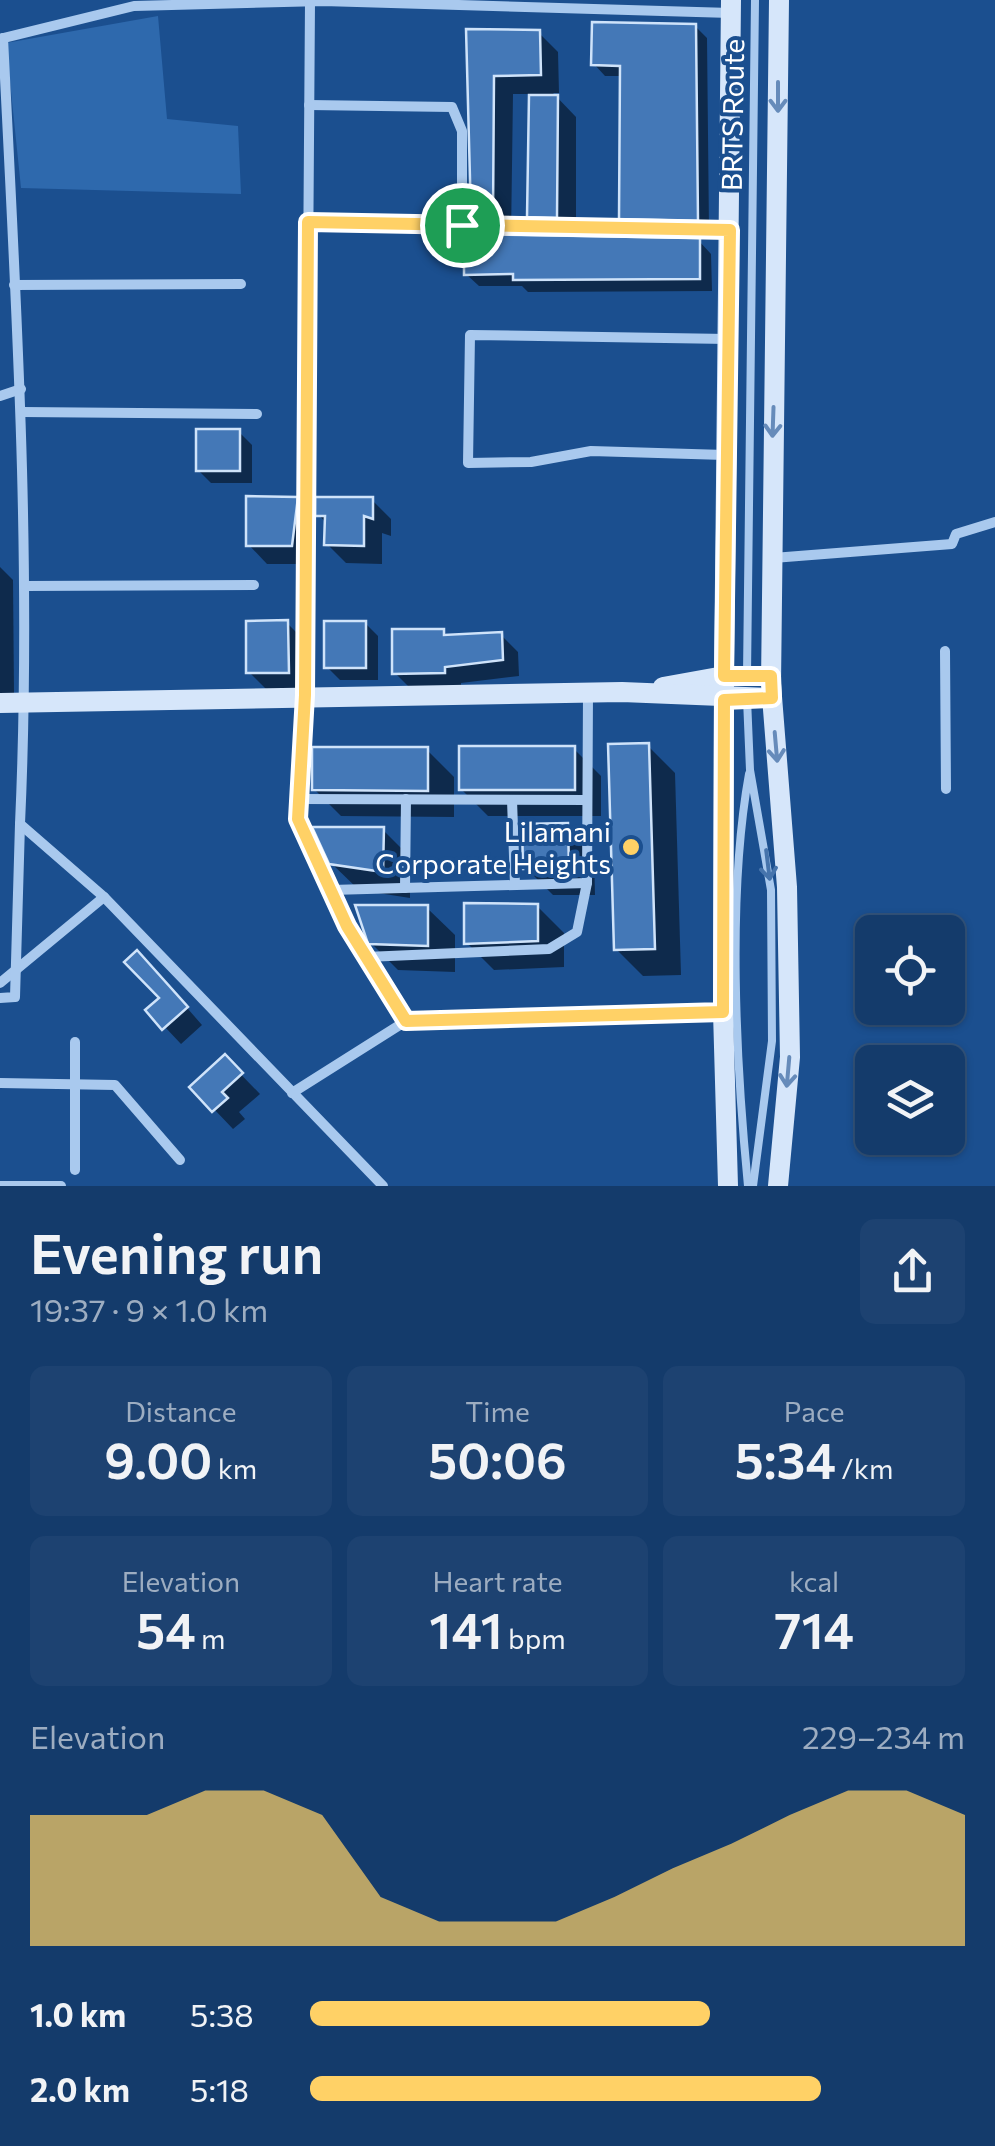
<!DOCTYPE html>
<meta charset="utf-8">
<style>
:root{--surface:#143b6b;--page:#1d4271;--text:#f1f3f6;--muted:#9dadc1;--line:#33557e;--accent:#ffd166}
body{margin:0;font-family:Commissioner,sans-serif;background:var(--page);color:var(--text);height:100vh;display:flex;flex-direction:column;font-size:38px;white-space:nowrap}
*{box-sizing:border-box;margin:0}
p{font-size:32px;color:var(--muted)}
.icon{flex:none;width:55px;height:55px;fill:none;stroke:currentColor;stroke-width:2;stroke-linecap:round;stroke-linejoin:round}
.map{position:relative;height:1186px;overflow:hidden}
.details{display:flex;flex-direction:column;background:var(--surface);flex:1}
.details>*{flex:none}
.fabs{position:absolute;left:855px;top:915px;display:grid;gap:20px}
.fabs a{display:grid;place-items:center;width:110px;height:110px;border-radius:15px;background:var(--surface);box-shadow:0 2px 8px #0004,0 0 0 2px var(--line);font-size:50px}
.pin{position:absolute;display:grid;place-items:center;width:85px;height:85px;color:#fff;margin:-42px;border:5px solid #fff;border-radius:50%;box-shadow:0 2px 10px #0007}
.round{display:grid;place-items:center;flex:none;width:105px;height:105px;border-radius:15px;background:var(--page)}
.overview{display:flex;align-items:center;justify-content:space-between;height:170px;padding:0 30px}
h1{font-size:55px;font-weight:600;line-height:75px}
.metrics{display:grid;grid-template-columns:repeat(3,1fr);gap:15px;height:170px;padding:10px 30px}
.metrics div{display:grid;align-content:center;border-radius:15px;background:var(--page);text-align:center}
.metrics b{font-size:50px;font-weight:600}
.metrics small{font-size:28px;font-weight:400}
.metrics p{font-size:28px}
.chart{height:280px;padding:20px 30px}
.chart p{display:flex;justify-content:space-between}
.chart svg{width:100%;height:180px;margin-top:10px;fill:var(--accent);opacity:.7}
ul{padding:0 30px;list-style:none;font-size:32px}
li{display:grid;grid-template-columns:160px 120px 1fr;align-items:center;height:75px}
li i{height:25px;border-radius:12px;background:var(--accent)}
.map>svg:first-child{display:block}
</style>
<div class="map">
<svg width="995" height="1186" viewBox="0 0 995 1186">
<rect width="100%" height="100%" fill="#1b4f8f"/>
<path fill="#2e69ad" d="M158 16 167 119 238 126 241 194 21 188 6 43Z"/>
<g fill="#0007" fill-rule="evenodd">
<path d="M695 26 707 38 709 231 633 230 622 218V76H605L594 64Z"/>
<path d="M469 32 539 33 558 52 559 93H553L576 117V238L699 241 711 254 712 291 528 292 522 286H479L466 274 495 237 473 215ZM513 94H532L530 216 551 238 511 237Z"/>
<path d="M239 432 252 445V483H211L198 470Z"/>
<path d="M297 499 316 518 311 564H267L248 544Z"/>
<path d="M372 500 391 519V536L382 533V564L346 563 327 544V524L318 514Z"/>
<path d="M0 567 13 580 14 693H0Z"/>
<path d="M287 623 306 642 307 691H268L249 672Z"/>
<path d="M365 623 378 636V680H340L327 667Z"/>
<path d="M443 631 449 637 501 635 518 652 519 676 461 683V689L412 690 395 673Z"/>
<path d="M648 746 675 773 681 975 643 976 616 949Z"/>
<path d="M574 749 601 776V816H488L461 789Z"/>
<path d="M427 750 454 777V817L341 816 314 789Z"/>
<path d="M567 826 594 853 595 895H553L526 868Z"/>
<path d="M383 830 410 857V898L359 890 331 863Z"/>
<path d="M537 906 564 933V967L494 970 467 943Z"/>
<path d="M427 908 455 935V972L398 970 371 943Z"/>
<path d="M153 969 202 1025 181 1044 149 1010 162 998Z"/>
<path d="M225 1058 260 1094 239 1112 245 1119 233 1129 193 1087Z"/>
</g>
<g fill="#4478b7" stroke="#cfe3fa" stroke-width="2.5">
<path d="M592 22 696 24 698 221 619 219 620 66 591 65Z"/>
<path d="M466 29 540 30 541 75 494 76 493 217 471 216Z"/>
<path d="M529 95H558L557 218 527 217Z"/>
<path d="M464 234 700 238V279L513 280V274L464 275Z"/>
<rect x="196" y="429" width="44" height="42"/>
<path d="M246 496 298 497 292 546H246Z"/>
<path d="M315 497H373V519L364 516V546L324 545 325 516H315Z"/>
<path d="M288 620 289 673H246V621Z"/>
<rect x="324" y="621" width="42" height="47"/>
<path d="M392 629H444V635L502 632 503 660 445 667V673L392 674Z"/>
<path d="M649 743 655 949 614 950 608 744Z"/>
<rect x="459" y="746" width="116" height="44"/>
<path d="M312 747H428V791L312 790Z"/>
<path d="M568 823 569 869H523L522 824Z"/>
<path d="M312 827H384L383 872 329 864Z"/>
<path d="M464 903 538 904V941L464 944Z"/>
<path d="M355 905H428V946L368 944Z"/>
<path d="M137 950 188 1007 162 1030 145 1010 159 998 124 962Z"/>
<path d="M225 1054 243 1073 222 1092 228 1098 212 1112 189 1087Z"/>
</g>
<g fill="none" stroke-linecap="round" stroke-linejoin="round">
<g stroke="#a9c9ee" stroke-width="8">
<path d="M747 675 755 0"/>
<path d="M747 699 750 770 771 890 772 1041 753 1186"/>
<path d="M748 1186C736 1063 727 895 749 774"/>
</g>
<g stroke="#a9c9ee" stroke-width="10">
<path d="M3 38C16 300 32 561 20 824L104 897 383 1186"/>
<path d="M0 39 134 6 323 1 731 13"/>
<path d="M309 105 452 107 462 131V225"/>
<path d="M308 222 730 230"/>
<path d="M14 285 241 284"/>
<path d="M0 396 21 389"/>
<path d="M22 412 257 414"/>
<path d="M725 455 591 451 531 462 468 463 470 335 728 339"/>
<path d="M773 558 952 544 956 534 995 522"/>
<path d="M25 586 254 585"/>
<path d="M945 651 946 789"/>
<path d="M300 799 587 800"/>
<path d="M512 800 515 885"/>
<path d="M405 888 406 799"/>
<path d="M331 890 587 883"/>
<path d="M366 957 549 949 577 932 587 883 588 693"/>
<path d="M0 983 104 897"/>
<path d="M0 998 15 997 20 824"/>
<path d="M406 1021 723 1012"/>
<path d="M0 1083 115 1085 180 1160"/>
<path d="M292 1093 406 1021 347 926 299 819 305 695 310 2"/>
<path d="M75 1170V1042"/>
<path d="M0 1186H61"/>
</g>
<g stroke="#d6e6fa" stroke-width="20">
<path d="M663 687 724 676H771"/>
<path d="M0 703 622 692 771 698"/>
<path d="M728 1186 723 1012 724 676 731 0"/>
<path d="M778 1186 790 1057 787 887 771 684 779 0"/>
</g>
</g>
<defs><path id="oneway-shaft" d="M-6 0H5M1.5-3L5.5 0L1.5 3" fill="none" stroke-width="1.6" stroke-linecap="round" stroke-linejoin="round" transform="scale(2.5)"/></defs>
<g stroke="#668bba">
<use href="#oneway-shaft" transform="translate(778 97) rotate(90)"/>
<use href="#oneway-shaft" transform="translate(773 422) rotate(92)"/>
<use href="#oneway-shaft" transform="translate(776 747) rotate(85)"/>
<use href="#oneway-shaft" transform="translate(788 1072) rotate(95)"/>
</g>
<use stroke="#4674ac" href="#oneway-shaft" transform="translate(768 865) rotate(83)"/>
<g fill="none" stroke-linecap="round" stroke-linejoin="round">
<defs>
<path id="route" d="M308 222 730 230 724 676H771L772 698 724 700 723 1012 406 1021 347 926 298 819 305 695Z"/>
</defs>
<use href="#route" stroke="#fff" stroke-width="20"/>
<use href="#route" stroke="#ffd166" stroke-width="12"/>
</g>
<circle fill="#ffd166" stroke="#1b4f8f" stroke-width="4" cx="631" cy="847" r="10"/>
<g text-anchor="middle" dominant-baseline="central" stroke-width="8" stroke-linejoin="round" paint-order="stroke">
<g font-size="28" fill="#fff" stroke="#1b4f8f">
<text transform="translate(732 115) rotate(-89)">BRTS Route</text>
</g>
<g font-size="28" fill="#fff" stroke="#1b4f8f" text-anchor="end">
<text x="611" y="831">Lilamani<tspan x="611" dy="32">Corporate Heights</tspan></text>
</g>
</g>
</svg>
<div class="fabs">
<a><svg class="icon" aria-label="locate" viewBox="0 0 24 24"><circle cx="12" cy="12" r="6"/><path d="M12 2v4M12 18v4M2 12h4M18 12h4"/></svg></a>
<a><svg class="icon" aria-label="layers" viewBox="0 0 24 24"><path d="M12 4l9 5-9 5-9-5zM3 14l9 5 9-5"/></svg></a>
</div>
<div class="pin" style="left:462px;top:225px;background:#1e9e55"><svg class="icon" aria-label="arrive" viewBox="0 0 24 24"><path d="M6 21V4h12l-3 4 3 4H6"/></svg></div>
</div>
<section class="details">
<div class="overview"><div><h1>Evening run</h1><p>19:37 · 9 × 1.0 km</p></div><a class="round"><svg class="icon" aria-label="share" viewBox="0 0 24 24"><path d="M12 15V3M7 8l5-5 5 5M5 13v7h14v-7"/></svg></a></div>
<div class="metrics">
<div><p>Distance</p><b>9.00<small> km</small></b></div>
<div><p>Time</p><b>50:06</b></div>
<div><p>Pace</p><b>5:34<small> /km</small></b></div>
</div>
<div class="metrics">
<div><p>Elevation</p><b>54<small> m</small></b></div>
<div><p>Heart rate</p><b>141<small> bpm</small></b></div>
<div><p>kcal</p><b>714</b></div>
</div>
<div class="chart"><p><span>Elevation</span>229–234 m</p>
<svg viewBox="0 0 160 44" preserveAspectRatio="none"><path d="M0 44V12L10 12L20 12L30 6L40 6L50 12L60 32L70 38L80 38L90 38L100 32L110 25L120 19L130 12L140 6L150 6L160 12V44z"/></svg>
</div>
<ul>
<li><b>1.0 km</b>5:38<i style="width:61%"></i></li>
<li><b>2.0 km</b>5:18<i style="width:78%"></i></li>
</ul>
</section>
